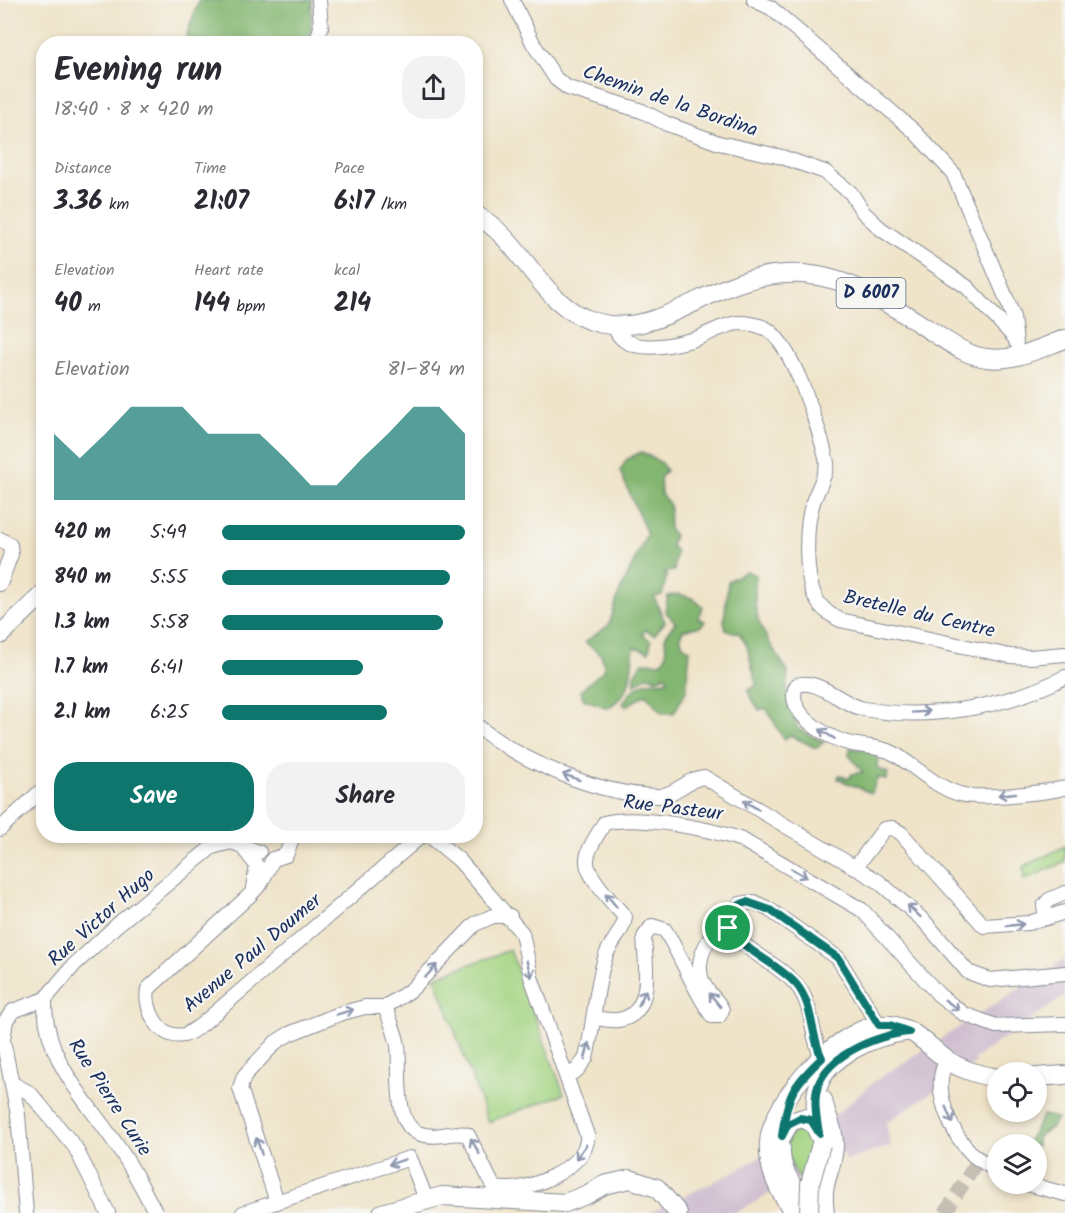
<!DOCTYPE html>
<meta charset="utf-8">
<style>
:root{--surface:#fff;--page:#f2f2f3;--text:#2b2b33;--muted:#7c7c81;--accent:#0f766e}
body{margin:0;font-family:Kalam,sans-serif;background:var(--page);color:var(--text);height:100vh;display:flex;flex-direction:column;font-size:22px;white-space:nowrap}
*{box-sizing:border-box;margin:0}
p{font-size:20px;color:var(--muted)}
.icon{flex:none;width:33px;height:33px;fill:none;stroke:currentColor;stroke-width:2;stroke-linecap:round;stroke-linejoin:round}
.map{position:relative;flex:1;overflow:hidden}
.panel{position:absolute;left:36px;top:36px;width:447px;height:807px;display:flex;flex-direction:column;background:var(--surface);border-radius:24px;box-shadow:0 3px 9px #0003}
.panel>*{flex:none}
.buttons{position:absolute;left:987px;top:1062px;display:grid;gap:12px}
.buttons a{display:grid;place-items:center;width:60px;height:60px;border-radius:50%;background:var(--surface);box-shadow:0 3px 9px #0003;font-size:30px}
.pin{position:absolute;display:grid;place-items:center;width:51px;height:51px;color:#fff;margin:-26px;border:3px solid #fff;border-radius:50%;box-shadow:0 2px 6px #0007}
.round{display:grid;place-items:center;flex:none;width:63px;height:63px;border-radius:24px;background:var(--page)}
.summary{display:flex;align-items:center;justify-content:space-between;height:102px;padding:0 18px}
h1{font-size:33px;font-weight:600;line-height:45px}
.metrics{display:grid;grid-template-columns:repeat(3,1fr);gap:9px;height:102px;padding:6px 18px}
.metrics div{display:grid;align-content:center}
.metrics b{font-size:26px;font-weight:600}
.metrics small{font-size:16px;font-weight:400}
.metrics p{font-size:16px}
.chart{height:168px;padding:12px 18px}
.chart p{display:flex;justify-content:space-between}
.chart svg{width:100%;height:108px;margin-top:6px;fill:var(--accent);opacity:.7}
.button{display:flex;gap:12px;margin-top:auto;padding:12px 18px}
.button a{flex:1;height:69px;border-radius:24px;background:var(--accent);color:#fff;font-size:24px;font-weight:600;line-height:69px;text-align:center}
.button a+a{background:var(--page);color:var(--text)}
ul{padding:0 18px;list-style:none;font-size:20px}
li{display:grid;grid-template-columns:96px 72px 1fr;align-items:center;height:45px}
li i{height:15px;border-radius:8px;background:var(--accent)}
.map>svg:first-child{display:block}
</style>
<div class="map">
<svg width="1065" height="1213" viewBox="0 0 1065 1213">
<rect width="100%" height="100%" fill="#f6f6f2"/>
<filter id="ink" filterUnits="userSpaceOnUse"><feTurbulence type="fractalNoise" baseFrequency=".0167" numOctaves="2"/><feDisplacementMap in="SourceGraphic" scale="12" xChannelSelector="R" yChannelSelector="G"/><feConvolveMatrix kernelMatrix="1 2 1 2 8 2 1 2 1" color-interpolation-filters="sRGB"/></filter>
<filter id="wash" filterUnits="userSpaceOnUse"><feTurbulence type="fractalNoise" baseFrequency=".008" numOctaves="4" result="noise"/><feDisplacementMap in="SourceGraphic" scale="24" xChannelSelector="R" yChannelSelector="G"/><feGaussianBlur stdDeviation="1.35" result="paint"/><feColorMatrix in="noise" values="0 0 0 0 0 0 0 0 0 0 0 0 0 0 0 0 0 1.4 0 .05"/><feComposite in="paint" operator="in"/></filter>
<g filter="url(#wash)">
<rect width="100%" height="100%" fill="#efe3c8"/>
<path fill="#cfbdcf" d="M1065 959V996L974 1059 976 1063 886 1123 891 1146 845 1161 843 1152 736 1213H649L732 1173 840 1111 875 1081Z"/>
<g fill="#a4d482" stroke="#608270" stroke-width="1.5">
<path d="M1065 846V862L1024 880 1023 867Z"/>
<path d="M510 950 564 1094 488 1122 435 977Z"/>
<path d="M800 1130 808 1133 812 1143 803 1182C791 1171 776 1136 800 1130Z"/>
</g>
<g fill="#83b670" stroke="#4f7267" stroke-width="1.5">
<path d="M199 0H312L311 30 308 43H184Z"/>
<path d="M641 452 662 463 666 471 660 478 661 494 670 505 669 529 674 535 671 546 676 551 674 571 664 572 667 575 662 595 654 597 665 622 654 635 646 630 642 634 651 641 649 652 634 647C630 676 634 690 608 708L583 699 581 690 605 669 601 655 585 642 609 625 619 593 647 534 620 471 627 459Z"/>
<path d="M746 571 756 575C750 621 765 635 788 672 784 694 790 709 798 729L824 742 816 748 790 735 784 740 766 708 759 710 747 690 755 687 756 683 747 646 739 633 726 630 724 622 728 581Z"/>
<path d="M678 594 692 598 703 607 698 618 705 621 701 626 683 630 680 637 683 645 690 650 686 691 674 713H662L646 694 626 706 623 704C628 694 638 684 649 682 657 680 661 684 668 680L665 675 657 679 647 676 635 684V673L643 662 661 663 666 655 665 637 675 622 665 611 668 596Z"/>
<path d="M850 748 875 751 878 759 877 768 888 773 886 780 878 777 871 793 838 779 839 775 849 779 852 774 863 772 849 755Z"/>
<path d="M1043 1115 1057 1118 1051 1128 1037 1137V1146L1026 1144Z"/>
</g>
</g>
<g filter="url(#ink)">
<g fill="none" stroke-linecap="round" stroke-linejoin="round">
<path stroke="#c5bfb3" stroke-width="14" stroke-dasharray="14 7" stroke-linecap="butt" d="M945 1213 983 1152"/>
<defs>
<g id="minor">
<path d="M512 0 534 45 556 79 568 88 642 111 667 124 719 143 782 157 825 172 851 193 863 212 881 229 967 287 1015 338"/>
<path d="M754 0 771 8 914 131 953 173 1007 300 1013 317 1016 342"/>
<path d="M316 44 321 27 319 0"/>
<path d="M614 325C623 357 670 346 695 339 709 334 722 325 738 323 747 323 756 324 765 328 792 341 821 433 827 463 825 478 818 488 813 502 805 526 804 582 818 602 824 611 831 615 840 620L1010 656 1030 657 1065 654"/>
<path d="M0 539 10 545 11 554 0 584"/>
<path d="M1065 677C1008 707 928 721 864 709 842 705 819 678 797 685 782 711 827 738 848 743 862 747 879 746 893 753 915 766 938 790 964 795 986 799 1042 793 1065 788"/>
<path d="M476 725C521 762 599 795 658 796 675 796 688 778 704 777L878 881 924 921 968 972 990 980 1065 973"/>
<path d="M0 829 44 788"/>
<path d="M430 836 459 860 522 933 531 977 587 1135C591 1167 521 1197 494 1187"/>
<path d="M244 849 257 866 253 888"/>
<path d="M273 859 261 883 251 894 148 989C144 1009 159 1040 184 1035 189 1034 196 1028 201 1025L421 836"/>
<path d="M273 859 286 855 293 836"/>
<path d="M855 868 884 829 892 828 901 833 984 926 1029 923 1065 912"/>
<path d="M1046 918 1044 906 1049 900 1065 893"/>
<path d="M728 928 730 916 740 904 754 902 770 910 838 958 879 1025"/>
<path d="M728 928C745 952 776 962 796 984 814 1005 810 1034 822 1058"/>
<path d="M45 999C43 1063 92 1105 124 1156 136 1174 145 1194 156 1213"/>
<path d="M385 1007C390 1020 396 1033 398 1046 401 1069 393 1123 418 1133 438 1141 452 1129 468 1135L497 1194"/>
<path d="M595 1018C602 1019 611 1021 618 1020 656 1015 645 961 644 937L652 926 665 930C683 960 693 988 712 1016H719L722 1010C719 1002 713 998 708 991 692 970 702 947 717 929L728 928"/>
<path d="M947 1060C930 1088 951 1134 973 1155 980 1161 990 1166 998 1171"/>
<path d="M567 1076 577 1070 586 1058C594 1025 595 990 605 958 609 943 624 932 625 917 615 905 587 877 587 862 586 849 599 834 604 823 636 814 711 829 742 840L862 910 939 995 964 1014 996 1026 1065 1024"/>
<path d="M13 1084 30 1093 75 1147 108 1213"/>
<path d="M1027 1184 1065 1194"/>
<path d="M277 1202 240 1088 244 1076 276 1042 289 1034 342 1013 365 1007H385L411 990 475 924 493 916H510"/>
<path d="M26 1213 18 1115 3 1040 6 1020 13 1011 45 999 74 965 118 924 212 847 231 842 259 852"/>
<path d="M243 1213 410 1158 426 1199"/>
</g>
<g id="major">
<path d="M476 215C524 241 540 306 595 322 644 336 685 304 728 287 752 277 778 273 803 274 853 278 893 306 934 333 950 343 967 356 987 358 1014 362 1040 348 1065 339"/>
<path d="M0 635 44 593"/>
<path d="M1036 1077 1065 1075"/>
<path d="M823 1100C826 1116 835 1130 834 1147 832 1174 820 1180 825 1213"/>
<path d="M819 1133C817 1118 813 1102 818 1087 827 1056 876 1035 905 1032"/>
<path d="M782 1136 790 1122 803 1118 814 1124 819 1135"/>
<path d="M781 1149C780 1177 799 1193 818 1210"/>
<path d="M382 1213 442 1196 565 1203 588 1194 604 1185 630 1179 657 1188 678 1213"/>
<path d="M794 1213C779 1191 767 1170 769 1142 772 1099 843 1021 889 1025 914 1027 928 1046 947 1060 960 1069 982 1076 998 1078"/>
</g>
</defs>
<use href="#minor" stroke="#858993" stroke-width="16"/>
<use href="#major" stroke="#858993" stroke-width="20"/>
<use href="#minor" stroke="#fff" stroke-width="14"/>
<use href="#major" stroke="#fff" stroke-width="18"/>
<defs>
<path id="major-bridge" d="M809 1213 810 1184 821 1144"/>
</defs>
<use href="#major-bridge" stroke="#858993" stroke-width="20" stroke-linecap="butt"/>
<use href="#major-bridge" stroke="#fff" stroke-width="18"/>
</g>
<defs><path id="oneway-shaft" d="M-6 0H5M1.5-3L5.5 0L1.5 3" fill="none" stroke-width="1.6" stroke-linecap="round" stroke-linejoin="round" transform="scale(1.5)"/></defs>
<g stroke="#8d97ae">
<use href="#oneway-shaft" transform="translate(921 712) rotate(-4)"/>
<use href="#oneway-shaft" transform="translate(827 734) rotate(-148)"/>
<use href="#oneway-shaft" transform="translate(571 777) rotate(-160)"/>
<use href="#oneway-shaft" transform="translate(1007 794) rotate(174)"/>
<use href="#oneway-shaft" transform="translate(751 805) rotate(-149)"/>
<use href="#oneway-shaft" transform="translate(799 873) rotate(30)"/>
<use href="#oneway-shaft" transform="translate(611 900) rotate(-129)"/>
<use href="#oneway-shaft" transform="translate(914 911) rotate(-137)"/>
<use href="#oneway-shaft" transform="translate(1015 925) rotate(-6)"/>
<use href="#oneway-shaft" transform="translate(529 969) rotate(73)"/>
<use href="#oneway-shaft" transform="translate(431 971) rotate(-48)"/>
<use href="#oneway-shaft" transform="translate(642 998) rotate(-65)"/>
<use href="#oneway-shaft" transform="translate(715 1000) rotate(-129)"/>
<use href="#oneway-shaft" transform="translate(952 1005) rotate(35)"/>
<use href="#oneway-shaft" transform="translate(345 1012) rotate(-17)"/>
<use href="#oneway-shaft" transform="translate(587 1051) rotate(-75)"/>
<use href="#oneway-shaft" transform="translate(949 1115) rotate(68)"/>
<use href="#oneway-shaft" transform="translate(259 1146) rotate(-108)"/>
<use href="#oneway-shaft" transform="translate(475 1146) rotate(-119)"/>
<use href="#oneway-shaft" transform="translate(581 1152) rotate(126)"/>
<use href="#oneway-shaft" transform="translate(397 1162) rotate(162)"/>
</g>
</g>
<g fill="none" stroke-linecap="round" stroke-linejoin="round" filter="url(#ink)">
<defs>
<path id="route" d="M747 902 770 910 838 958 879 1025H890L909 1032C876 1035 820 1057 816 1095 814 1108 817 1121 819 1133L811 1120 800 1118 788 1124 782 1136C787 1096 792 1086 822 1058 810 1034 814 1005 796 984 776 962 745 952 728 928 728 916 735 905 747 902Z"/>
</defs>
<use href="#route" stroke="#fff" stroke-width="12"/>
<use href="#route" stroke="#0f766e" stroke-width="8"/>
</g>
<g text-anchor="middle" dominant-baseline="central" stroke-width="4.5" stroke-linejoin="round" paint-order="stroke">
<rect fill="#f6f6f2" stroke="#5d6b8a" stroke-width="1.5" x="836.5" y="278" width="69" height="30" rx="4.5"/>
<g font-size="18" font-weight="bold" fill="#1b2f5e">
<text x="871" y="293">D 6007</text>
</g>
<g font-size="20" fill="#1b2f5e" stroke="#f6f6f2">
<text transform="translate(670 102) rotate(19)">Chemin de la Bordina</text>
<text transform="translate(919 615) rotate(13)">Bretelle du Centre</text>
<text transform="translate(673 809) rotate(7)">Rue Pasteur</text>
<text transform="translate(102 918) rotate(-42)">Rue Victor Hugo</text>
<text transform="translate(253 954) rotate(-40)">Avenue Paul Doumer</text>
<text transform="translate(109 1098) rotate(57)">Rue Pierre Curie</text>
</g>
</g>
</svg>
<div class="buttons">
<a><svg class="icon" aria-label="locate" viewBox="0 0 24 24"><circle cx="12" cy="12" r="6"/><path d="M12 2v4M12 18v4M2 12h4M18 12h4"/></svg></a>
<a><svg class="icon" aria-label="layers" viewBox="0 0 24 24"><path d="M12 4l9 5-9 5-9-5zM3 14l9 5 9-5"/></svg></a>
</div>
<div class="pin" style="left:728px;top:928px;background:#1e9e55"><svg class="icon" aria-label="arrive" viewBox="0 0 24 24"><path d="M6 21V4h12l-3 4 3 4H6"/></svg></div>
<section class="panel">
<div class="summary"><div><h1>Evening run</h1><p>18:40 · 8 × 420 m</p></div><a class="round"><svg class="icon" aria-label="share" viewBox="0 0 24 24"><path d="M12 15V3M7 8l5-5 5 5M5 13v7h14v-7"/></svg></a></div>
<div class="metrics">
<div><p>Distance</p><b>3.36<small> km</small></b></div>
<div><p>Time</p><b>21:07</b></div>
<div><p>Pace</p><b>6:17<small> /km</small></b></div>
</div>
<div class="metrics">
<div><p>Elevation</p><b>40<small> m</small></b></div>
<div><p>Heart rate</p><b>144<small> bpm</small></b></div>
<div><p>kcal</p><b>214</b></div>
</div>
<div class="chart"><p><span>Elevation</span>81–84 m</p>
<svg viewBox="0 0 160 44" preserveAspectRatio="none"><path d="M0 44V17L10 27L20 17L30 6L40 6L50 6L60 17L70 17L80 17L90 27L100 38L110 38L120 27L130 17L140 6L150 6L160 17V44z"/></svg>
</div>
<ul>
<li><b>420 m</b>5:49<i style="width:100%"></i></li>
<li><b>840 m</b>5:55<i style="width:94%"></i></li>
<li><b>1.3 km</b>5:58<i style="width:91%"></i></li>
<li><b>1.7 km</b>6:41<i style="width:58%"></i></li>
<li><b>2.1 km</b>6:25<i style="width:68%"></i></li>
</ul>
<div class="button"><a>Save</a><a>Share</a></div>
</section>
</div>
